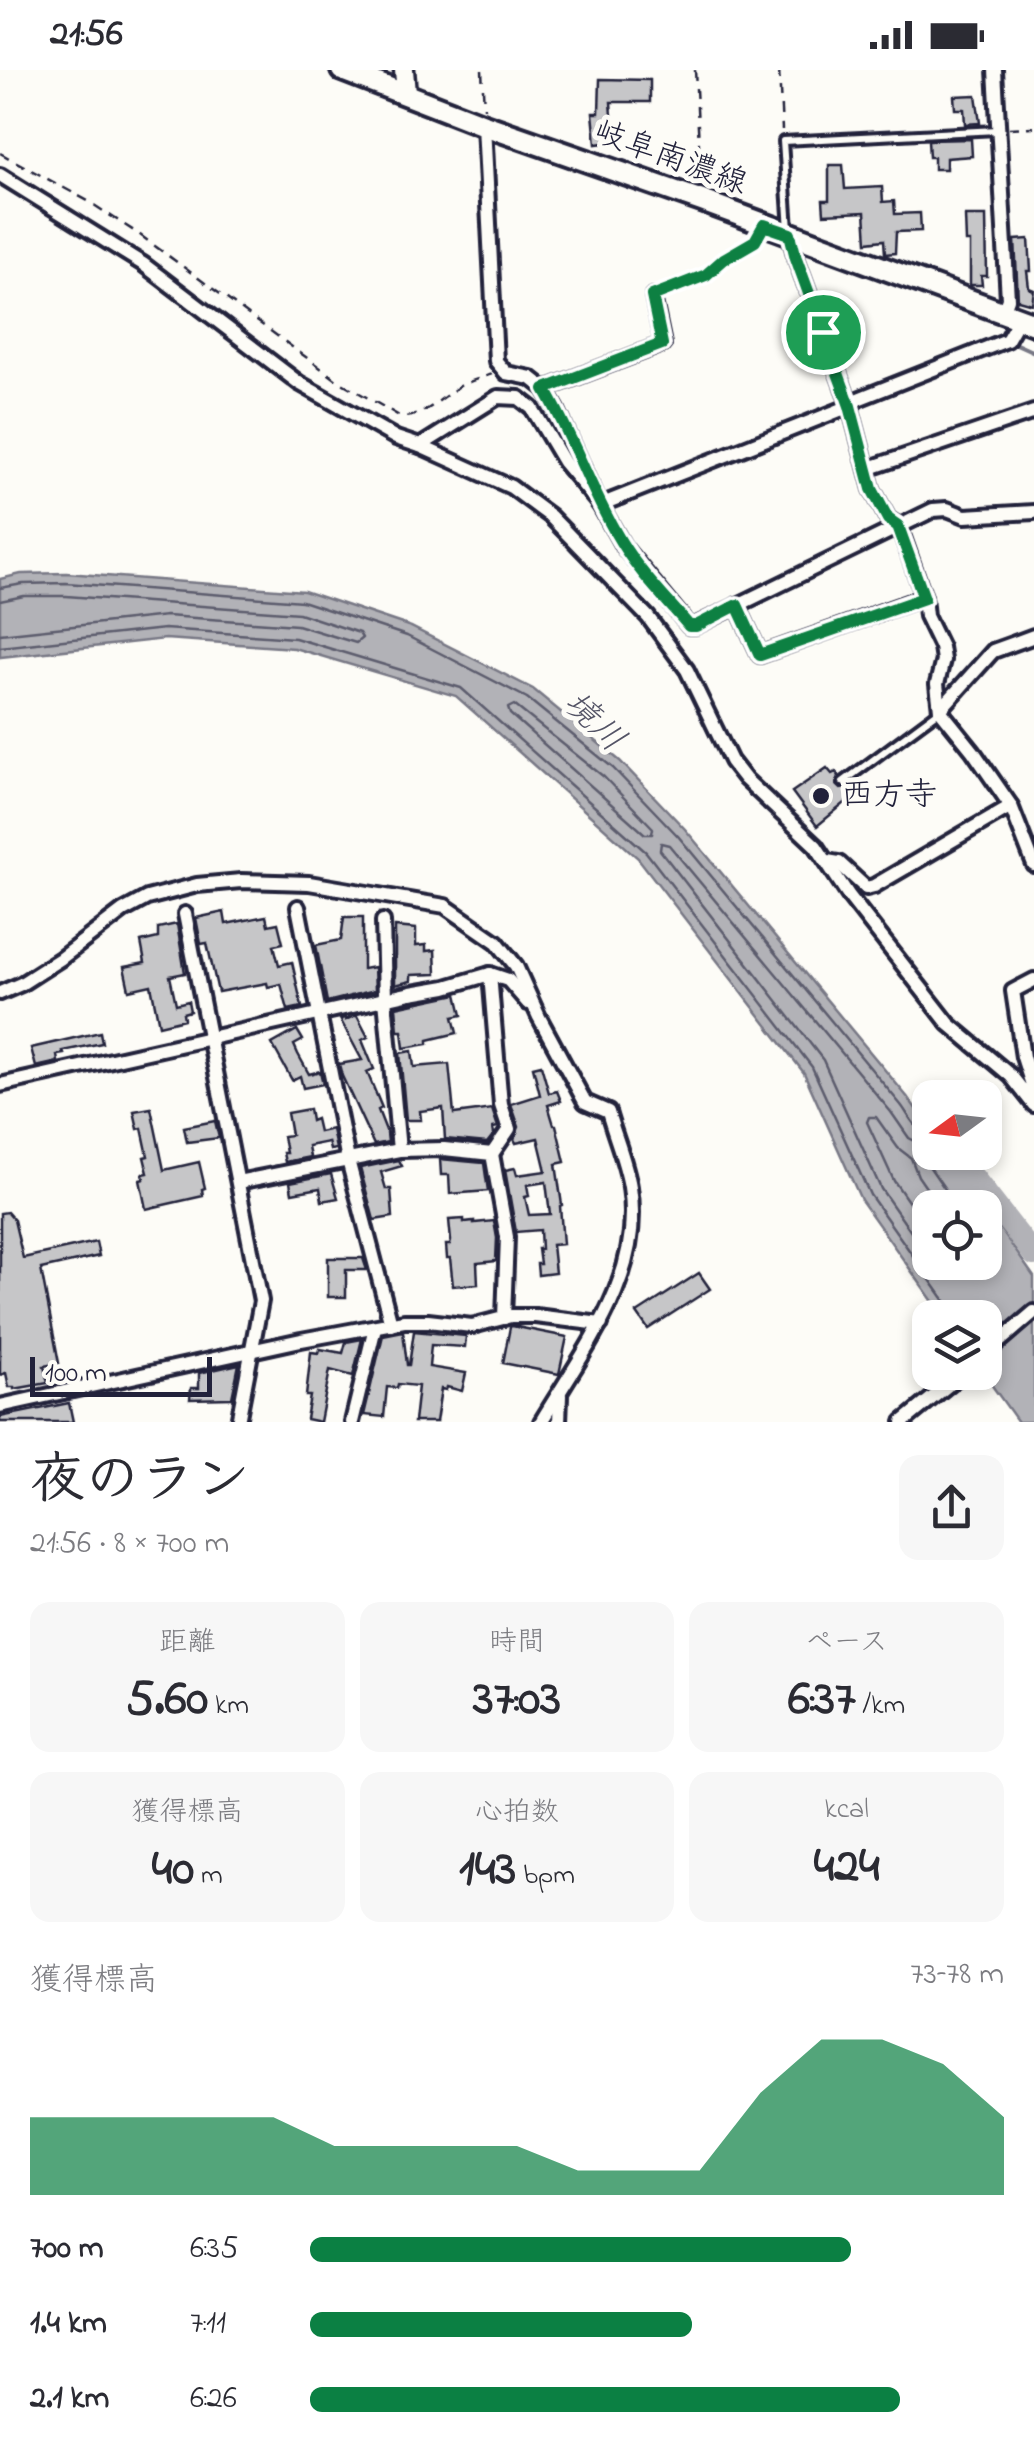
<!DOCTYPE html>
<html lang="ja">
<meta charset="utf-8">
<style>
:root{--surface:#fff;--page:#f7f7f7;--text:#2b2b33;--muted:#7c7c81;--accent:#0b8043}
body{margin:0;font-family:"Indie Flower","Klee One",sans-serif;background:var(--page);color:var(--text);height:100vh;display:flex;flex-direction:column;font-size:38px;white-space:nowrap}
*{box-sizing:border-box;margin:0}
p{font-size:32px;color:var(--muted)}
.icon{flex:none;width:55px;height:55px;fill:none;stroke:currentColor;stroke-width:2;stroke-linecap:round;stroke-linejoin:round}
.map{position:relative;height:1352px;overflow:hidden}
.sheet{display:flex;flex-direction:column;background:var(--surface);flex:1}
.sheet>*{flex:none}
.needle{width:65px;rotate:255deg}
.controls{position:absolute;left:912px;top:1010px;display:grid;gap:20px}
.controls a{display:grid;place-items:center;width:90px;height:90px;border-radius:20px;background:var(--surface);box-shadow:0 5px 15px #0003;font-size:50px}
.scale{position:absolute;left:30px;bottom:25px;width:182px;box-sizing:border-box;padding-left:10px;border:5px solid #22223b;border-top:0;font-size:28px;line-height:35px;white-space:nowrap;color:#22223b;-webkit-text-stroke:8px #fdfcf7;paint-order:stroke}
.pin{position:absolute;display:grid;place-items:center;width:85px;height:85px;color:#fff;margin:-42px;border:5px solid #fff;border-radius:50%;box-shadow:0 2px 10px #0007}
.round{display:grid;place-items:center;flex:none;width:105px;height:105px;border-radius:20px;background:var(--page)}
.headline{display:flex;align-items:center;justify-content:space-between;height:170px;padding:0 30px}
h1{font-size:55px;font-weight:700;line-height:75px}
.figures{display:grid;grid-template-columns:repeat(3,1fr);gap:15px;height:170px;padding:10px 30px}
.figures div{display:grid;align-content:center;border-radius:20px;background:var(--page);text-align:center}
.figures b{font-size:50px;font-weight:700}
.figures small{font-size:28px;font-weight:400}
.figures p{font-size:28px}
.chart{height:280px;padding:20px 30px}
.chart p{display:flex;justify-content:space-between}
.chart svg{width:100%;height:180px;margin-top:10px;fill:var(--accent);opacity:.7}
ul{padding:0 30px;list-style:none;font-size:32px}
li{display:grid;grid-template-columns:160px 120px 1fr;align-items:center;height:75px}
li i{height:25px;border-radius:12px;background:var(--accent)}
.status{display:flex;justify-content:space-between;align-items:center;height:70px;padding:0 50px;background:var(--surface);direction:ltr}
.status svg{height:28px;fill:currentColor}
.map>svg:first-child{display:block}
</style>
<div class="status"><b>21:56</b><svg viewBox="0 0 49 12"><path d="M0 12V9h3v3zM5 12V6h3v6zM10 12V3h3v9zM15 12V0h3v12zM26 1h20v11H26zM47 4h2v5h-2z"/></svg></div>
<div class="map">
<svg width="1034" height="1352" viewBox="0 0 1034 1352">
<rect width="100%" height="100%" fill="#fdfcf7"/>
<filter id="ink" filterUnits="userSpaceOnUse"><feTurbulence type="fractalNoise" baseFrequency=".01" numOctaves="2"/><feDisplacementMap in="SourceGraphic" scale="20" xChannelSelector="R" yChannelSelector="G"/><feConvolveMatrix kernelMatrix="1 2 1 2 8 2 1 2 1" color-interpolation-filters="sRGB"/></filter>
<g filter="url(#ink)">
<path fill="#b2b2b7" stroke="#787885" stroke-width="2.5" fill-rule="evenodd" d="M66 503 304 521 411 557 533 619 620 691 685 759 909 1029 930 1058V1082L947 1083 1034 1207V1352H1018L983 1303 985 1302V1248L944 1247 861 1130 804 1003 638 788 456 626 294 578 165 569 0 587V509L21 504ZM930 1138H985V1192H930Z"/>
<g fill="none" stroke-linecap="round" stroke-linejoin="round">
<g stroke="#5c5c6d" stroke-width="2.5">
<path d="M0 518 23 514 66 513 302 531 407 566 527 628 613 698 678 766 901 1035C909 1045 915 1062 930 1063"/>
<path d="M0 531 24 526H66L299 543 359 563 362 568 356 573 297 555 166 546 0 564"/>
<path d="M0 577 164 559 295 568 461 618 646 782 812 997 870 1125 950 1238 951 1248"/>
<path d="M514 635 604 707 653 758 652 764H645L510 644 508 638Z"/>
<path d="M930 1163 894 1111 867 1052 869 1047H876L898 1078 911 1088 918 1106 940 1138"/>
<path d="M930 1189 881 1119 823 990 660 780 661 773 669 775 891 1042 909 1068 926 1077 929 1096 958 1138"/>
</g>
<path stroke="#787885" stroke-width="4" d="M1014 273 1034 282"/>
<path stroke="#b2b2b7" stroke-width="22" d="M954 1082 1034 1185"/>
</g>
<g fill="#c6c6c8" stroke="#22223b" stroke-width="2.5" fill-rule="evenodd">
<path d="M600 9 650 10V32H611L614 72 596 74 593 43H599Z"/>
<path d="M976 25 980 53 965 54 964 39H955L954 26Z"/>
<path d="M971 69 972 86 946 88V99H934V87H929L928 70Z"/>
<path d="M829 95H843L845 119 882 117 883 132 894 131 895 144 920 143 921 161 896 162 895 183 885 184 884 170 867 172 865 142 824 144 823 130H829Z"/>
<path d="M965 146H986L987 206H981L982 215H970V172H966Z"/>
<path d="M1029 169 1031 201H1027L1029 218 1034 220 1032 234 1018 230 1015 170Z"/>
<path d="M827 698 832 704 836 702 839 706 837 715 841 719 847 718 846 721 850 729 817 756 792 722Z"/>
<path d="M224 842 226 854 266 846 268 855 278 853 283 873 274 875 279 895 292 892 302 937 288 940 281 914 268 917 267 913 218 922 207 873 201 874 196 848Z"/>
<path d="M344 847H363V899L374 897 375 920 327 932 316 875 341 870Z"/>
<path d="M177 854 185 903 170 906 176 934 188 931 190 941 183 943 184 949 159 955 151 915 129 920 124 897 145 893 141 872 158 868V858Z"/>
<path d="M395 857 416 859V876L426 875V881L435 880 436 904 411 905V911L395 915Z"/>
<path d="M457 924 462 945 453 947 457 963 428 970V974L404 978 402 961H398L396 937Z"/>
<path d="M354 946H357L368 967 362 970 374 999 367 1002 382 1038 378 1040 387 1063 388 1072 374 1075 342 1006 339 994 362 990 340 949 346 948V950Z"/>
<path d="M297 960 303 970 294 975 298 984 309 1004 320 1001 323 1014 303 1018 300 1006 292 1010 272 974Z"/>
<path d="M100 962 102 973 63 981 64 984 57 985 58 992 36 997 31 978Z"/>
<path d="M412 981 414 997 449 994 454 1044 492 1039 498 1057 493 1058 494 1064 487 1073 445 1069 443 1038 420 1041 421 1050H406L400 983Z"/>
<path d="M541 995 549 1023 557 1021 561 1031 548 1035 554 1055H556L565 1092 556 1094 562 1135 560 1136 563 1174 552 1175 555 1203 538 1205 537 1194H540L538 1179H541L540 1160 516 1162 505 1100 515 1098 517 1105 546 1101 538 1068 516 1073 514 1069 519 1057 511 1034 540 1025 533 997ZM546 1112 550 1144 529 1145 525 1127 529 1126 527 1115Z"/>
<path d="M151 1038 164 1100 199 1092 205 1118 202 1119 203 1126 146 1139 140 1110 144 1109 143 1104 148 1103 144 1087 148 1086 142 1058 138 1059 134 1041Z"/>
<path d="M309 1039 311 1051 316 1049 319 1062 332 1059 336 1079 330 1080 328 1072 308 1076 310 1087 285 1092 283 1083H286L283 1066 291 1065 287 1043Z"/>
<path d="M215 1051 219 1068 187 1072 184 1057Z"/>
<path d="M440 1089 484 1093 488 1121 450 1124 449 1105H441Z"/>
<path d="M399 1090 402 1096 381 1102 386 1119H391L393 1147 374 1150 360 1098Z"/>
<path d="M331 1104 338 1128 322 1131 320 1118 292 1123 290 1112Z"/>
<path d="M7 1142 14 1150 23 1188 96 1172 99 1186 41 1199 59 1293 44 1296 48 1313 14 1319V1317H9L6 1303 0 1305V1143Z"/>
<path d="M464 1149V1152L474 1151V1153L494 1151 497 1168 496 1191 477 1193 478 1214 453 1216 450 1188H447L446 1175H450L451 1171 449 1150Z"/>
<path d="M328 1188H363L367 1200H346V1227H328Z"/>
<path d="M699 1203 710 1219 648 1259 637 1243Z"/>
<path d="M512 1256 567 1267 559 1304 503 1293 510 1257Z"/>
<path d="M403 1261 407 1295H409L414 1261 466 1266 465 1277 431 1275 429 1297 466 1303 462 1321 447 1317 446 1320 441 1319 436 1352H414L418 1316 398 1314 397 1318 387 1317 384 1347 364 1345 383 1265Z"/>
<path d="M362 1269 353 1306 330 1300 320 1352 306 1349 310 1326H306L311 1282 319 1283 320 1279 343 1283 346 1272Z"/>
<path d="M239 1294 232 1328 190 1329 191 1318H199V1303Z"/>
<path d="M69 1333 73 1352H0V1347Z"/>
</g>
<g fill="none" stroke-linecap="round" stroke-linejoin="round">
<defs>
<g id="lane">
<path d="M789 160 783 71 997 60"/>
<path d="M843 712 939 641"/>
</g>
<g id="street">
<path d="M995 0 1008 229 1003 242"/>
<path d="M484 55 496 291 506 303 531 308 545 319 556 338 600 435 623 476 689 556H695L933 440 947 439 965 446 1034 442"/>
<path d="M0 105 143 194 299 313 396 368 420 376 511 417 550 446 648 547 687 600 731 691 745 709 816 776 849 826 949 954 1011 1006 1034 1035"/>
<path d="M790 165 796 188 850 336 872 419 888 449 899 456 924 527 926 546 941 577 943 590 937 614 940 640 973 681 1011 736 1034 795"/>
<path d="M545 319 663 274 653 226"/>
<path d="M420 376 498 327 519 328 532 338 564 392 600 435 850 336 858 329 1007 270 1019 249"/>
<path d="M867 399 1034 342"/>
<path d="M737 535 760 585 924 527"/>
<path d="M940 640 993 581 1034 566"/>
<path d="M827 791 839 793 866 818 874 816 1011 736"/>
<path d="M298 837 348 1090 391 1254"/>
<path d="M185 844 261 1231 238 1352"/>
<path d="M383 851 385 929 399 1080"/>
<path d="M490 904 501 1035 509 1059 492 1084"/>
<path d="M1034 910 1013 921 1023 987 1034 1021"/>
<path d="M0 923 21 914 60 889 123 841 147 828 197 815 241 811 309 813 445 836 497 872 516 896 539 947 585 1032 608 1042C615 1067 626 1092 630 1117 644 1206 584 1280 541 1352"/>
<path d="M0 1015 411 923 446 917 490 904 508 910 528 933"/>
<path d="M238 1112 399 1080 444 1079 492 1084 507 1167 504 1248"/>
<path d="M985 1284 1034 1242"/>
<path d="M0 1336 301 1270 404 1251H428L472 1256 511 1246H535L601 1254"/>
<path d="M352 1352 375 1257"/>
<path d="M559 1352 560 1325"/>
<path d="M903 1352 964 1302"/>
</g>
<path id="secondary" d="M404 0 406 23"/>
<path id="primary" d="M342 0 484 55 702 131 1034 254"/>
</defs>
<use href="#lane" stroke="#22223b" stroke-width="14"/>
<use href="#street" stroke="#22223b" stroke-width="20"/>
<use href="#secondary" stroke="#22223b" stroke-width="25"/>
<use href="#primary" stroke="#22223b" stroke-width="28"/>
<g stroke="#22223b" stroke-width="2.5" stroke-dasharray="10 8" stroke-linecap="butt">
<path d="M482 0 484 38"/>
<path d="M695 0 701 113"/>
<path d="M779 0 782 60"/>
<path d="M1009 58 1034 57"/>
<path d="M0 83 88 131 140 165 337 310 401 347C424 348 441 327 460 316 470 311 481 308 492 304"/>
<path d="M663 222 706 205 724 189 756 170"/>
</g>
<use href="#lane" stroke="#fdfcf7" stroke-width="6"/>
<use href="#street" stroke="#fdfcf7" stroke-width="12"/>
<use href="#secondary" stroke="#fdfcf7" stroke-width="18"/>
<use href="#primary" stroke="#fdfcf7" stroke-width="20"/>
</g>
</g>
<g fill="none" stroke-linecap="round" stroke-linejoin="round" filter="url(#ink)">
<defs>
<path id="route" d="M764 155 790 164 796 188 850 336 872 419 888 449 898 456 924 528 760 585 737 535 696 556H689C666 529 639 502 621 472 591 423 574 368 545 319L662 274 652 226 706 205 724 189 755 171Z"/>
</defs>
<use href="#route" stroke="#fff" stroke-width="20"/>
<use href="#route" stroke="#0b8043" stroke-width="12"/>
</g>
<circle fill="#22223b" stroke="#fdfcf7" stroke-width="4" cx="821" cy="726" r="10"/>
<g text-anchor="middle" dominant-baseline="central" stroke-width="10" stroke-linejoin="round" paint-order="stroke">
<g font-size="32" fill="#22223b" stroke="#fdfcf7">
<text transform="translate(670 89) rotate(20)">岐阜南濃線</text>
</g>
<g font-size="32" fill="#22223b" stroke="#fdfcf7" text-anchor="start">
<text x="841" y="726">西方寺</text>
</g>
<g font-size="35" font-style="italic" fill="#545466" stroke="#fdfcf7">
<text transform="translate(593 653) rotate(44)">境川</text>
</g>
</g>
</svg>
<div class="controls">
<a><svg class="needle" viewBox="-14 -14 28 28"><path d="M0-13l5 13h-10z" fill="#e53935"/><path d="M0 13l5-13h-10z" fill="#7c7c81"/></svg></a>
<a><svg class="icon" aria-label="locate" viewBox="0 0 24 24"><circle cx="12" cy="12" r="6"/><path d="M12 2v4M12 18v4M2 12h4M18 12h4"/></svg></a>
<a><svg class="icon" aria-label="layers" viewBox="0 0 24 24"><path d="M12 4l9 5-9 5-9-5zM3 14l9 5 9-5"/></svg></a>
</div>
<div class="scale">100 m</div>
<div class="pin" style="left:823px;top:262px;background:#1e9e55"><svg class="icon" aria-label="arrive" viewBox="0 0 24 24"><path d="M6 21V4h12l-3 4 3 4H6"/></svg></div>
</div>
<section class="sheet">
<div class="headline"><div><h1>夜のラン</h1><p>21:56 · 8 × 700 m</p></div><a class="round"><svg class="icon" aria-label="share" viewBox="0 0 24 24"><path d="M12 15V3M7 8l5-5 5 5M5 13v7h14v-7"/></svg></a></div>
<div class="figures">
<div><p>距離</p><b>5.60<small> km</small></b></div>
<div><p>時間</p><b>37:03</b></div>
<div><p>ペース</p><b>6:37<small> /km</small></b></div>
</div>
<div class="figures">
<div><p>獲得標高</p><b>40<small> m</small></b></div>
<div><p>心拍数</p><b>143<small> bpm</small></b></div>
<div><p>kcal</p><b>424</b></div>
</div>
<div class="chart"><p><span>獲得標高</span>73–78 m</p>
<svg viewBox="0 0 160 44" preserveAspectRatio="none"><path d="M0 44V25L10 25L20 25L30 25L40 25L50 32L60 32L70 32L80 32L90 38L100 38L110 38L120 19L130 6L140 6L150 12L160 25V44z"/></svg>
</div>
<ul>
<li><b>700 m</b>6:35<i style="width:78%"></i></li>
<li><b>1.4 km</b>7:11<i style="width:55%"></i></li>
<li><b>2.1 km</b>6:26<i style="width:85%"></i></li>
</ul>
</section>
